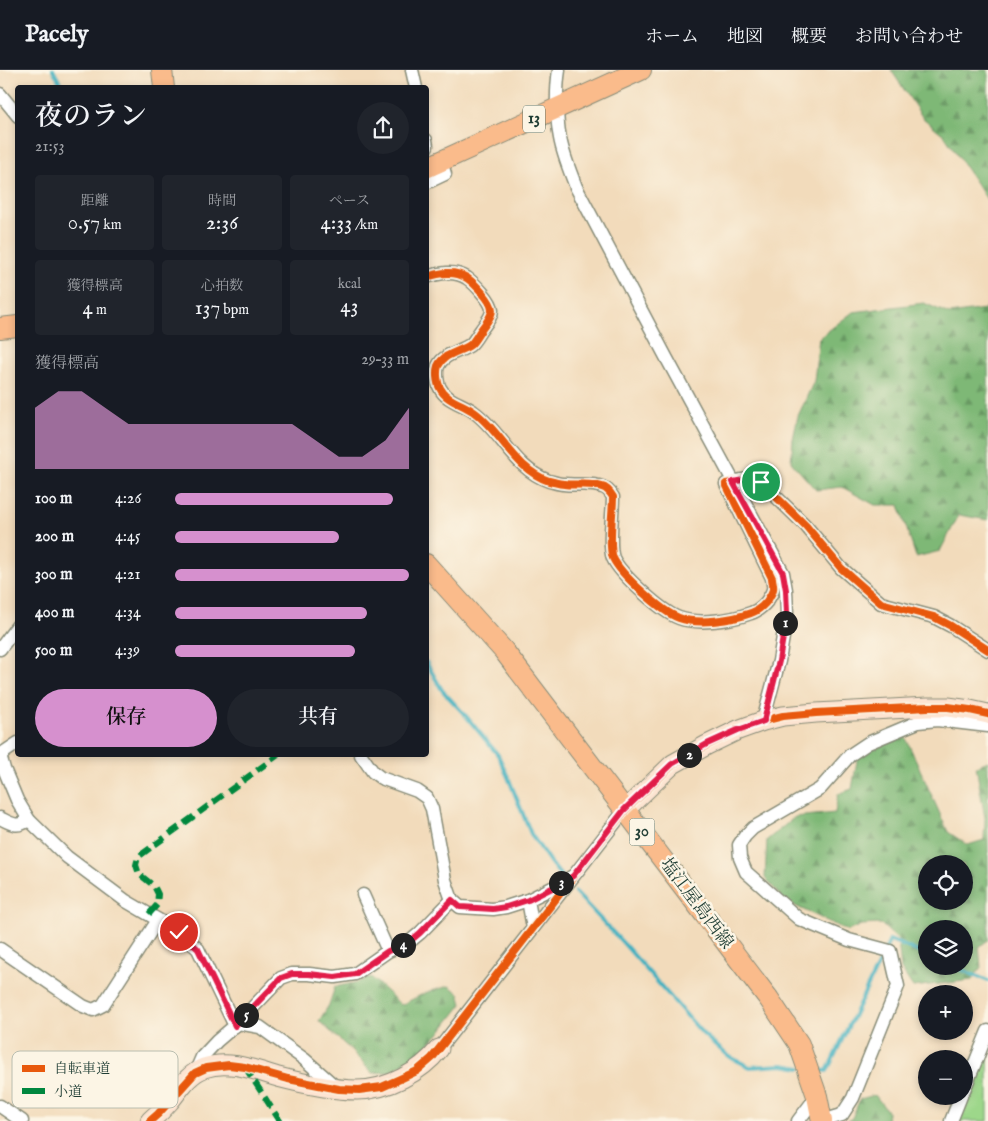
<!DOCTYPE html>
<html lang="ja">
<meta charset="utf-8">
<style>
:root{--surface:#171b24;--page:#20242c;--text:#f1f3f6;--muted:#9ea1a6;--line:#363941;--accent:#d690ce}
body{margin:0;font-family:"IM FELL English","Noto Serif JP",serif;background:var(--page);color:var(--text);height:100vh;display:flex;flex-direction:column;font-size:19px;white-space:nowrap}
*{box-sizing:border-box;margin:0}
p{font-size:16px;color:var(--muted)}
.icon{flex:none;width:28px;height:28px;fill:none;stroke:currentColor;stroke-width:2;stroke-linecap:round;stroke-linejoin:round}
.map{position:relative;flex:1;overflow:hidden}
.drawer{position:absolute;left:15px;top:15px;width:414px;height:672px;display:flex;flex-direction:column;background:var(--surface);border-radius:5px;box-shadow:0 2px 8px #0003}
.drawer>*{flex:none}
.controls{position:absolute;left:918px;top:785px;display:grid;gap:10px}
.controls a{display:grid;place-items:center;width:55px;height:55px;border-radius:50%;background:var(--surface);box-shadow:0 2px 8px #0003;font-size:25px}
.pin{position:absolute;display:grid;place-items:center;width:42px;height:42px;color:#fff;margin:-21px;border:2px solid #fff;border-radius:50%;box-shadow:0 1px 5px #0007}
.km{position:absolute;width:25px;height:25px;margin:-12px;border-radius:50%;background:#222;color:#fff;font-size:14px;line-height:25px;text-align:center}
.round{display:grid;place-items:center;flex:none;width:52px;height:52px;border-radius:26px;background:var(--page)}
.overview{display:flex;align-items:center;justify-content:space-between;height:85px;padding:0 20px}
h1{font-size:28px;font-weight:600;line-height:38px}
.stats{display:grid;grid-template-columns:repeat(3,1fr);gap:8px;height:85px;padding:5px 20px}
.stats div{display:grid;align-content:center;border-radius:5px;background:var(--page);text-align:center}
.stats b{font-size:21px;font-weight:600}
.stats small{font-size:14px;font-weight:400}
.stats p{font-size:14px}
.chart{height:140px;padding:10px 20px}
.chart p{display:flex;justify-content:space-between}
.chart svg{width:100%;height:90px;margin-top:5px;fill:var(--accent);opacity:.7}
.primary-button{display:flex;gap:10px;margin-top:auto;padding:10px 20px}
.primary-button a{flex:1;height:58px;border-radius:30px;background:var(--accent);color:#111;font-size:20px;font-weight:600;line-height:58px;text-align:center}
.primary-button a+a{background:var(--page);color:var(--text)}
ul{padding:0 20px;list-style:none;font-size:16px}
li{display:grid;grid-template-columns:80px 60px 1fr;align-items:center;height:38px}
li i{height:12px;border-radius:6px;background:var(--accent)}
header{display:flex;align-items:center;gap:30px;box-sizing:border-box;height:70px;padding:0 25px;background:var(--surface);border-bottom:1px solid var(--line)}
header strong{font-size:24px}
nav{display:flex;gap:28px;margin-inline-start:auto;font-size:18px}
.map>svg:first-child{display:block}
</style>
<header>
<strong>Pacely</strong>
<nav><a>ホーム</a><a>地図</a><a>概要</a><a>お問い合わせ</a></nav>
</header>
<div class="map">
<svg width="988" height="1051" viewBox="0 0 988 1051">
<defs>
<pattern id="forest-firs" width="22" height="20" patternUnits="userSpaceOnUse" patternTransform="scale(1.25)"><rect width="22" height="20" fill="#7eb876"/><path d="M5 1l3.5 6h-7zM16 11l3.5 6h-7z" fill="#679762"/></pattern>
</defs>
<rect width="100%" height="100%" fill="#fcf5e5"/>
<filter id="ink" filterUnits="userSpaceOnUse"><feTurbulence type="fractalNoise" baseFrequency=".02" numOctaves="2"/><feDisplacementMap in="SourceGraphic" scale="10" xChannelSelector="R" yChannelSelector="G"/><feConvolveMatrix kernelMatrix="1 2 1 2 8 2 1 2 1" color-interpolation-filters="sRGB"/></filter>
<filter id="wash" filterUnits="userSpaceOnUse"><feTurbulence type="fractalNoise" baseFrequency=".0096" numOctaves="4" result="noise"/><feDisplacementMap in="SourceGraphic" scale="20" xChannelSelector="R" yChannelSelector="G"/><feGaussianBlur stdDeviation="1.12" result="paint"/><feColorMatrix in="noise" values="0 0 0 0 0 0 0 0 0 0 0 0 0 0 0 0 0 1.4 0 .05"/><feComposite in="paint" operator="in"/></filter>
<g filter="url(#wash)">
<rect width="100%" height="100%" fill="#f2dbbb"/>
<path fill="#9dd78a" stroke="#5e8a5f" d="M988 977V1051H958Z"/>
<g fill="url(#forest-firs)" stroke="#4e7a55" fill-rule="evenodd">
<path d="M891 0H988V131L944 65 923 48Z"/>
<path d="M924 233 949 244 985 239 988 235V450L959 445 940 481 916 487 899 435H875L842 417 816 420 791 392 793 369 798 346 814 311 819 268 853 242Z"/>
<path d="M905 666 948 762 968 775 984 770 985 748 976 696 988 691V870L979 877 981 897 972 910 913 917 901 899 898 870 881 854 861 855 848 861 785 831 765 808 767 770 795 747 835 743 838 724 852 719 858 685ZM926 794H964V831H926ZM926 859H964V896H926Z"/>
<path d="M371 907 401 935 425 923 449 916 459 923 462 934 438 965 413 988 389 1002 372 1003 351 980 319 951 329 935 335 917 358 912Z"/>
<path d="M875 1025 888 1042 887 1051H847L852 1048 860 1029Z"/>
</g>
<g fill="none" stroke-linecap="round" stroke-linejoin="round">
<g stroke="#43b1c0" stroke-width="4">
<path d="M53 0 63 18"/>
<path d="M426 592 442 620 466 646 498 685 508 707 531 764 550 792 561 806"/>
<path d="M575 822 624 874 703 964 728 986 750 997 783 995 801 998"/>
<path d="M953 896 988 911"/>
<path d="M815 1000 827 1001 890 870 926 885"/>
</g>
</g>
</g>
<g filter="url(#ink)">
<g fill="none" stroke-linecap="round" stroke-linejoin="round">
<defs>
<g id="street">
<path d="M412 0 416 18"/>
<path d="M559 0C556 19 556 48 560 68 563 85 570 101 576 117L666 287 783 503 786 520 787 543 779 591 763 651"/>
<path d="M0 24 18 46"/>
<path d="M426 70 427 76 426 78"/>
<path d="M426 113 445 104 441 91"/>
<path d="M426 207C440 203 454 200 467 208 474 213 492 231 492 240 492 247 485 254 481 260 478 264 474 272 470 275 460 282 444 283 438 296 436 302 437 313 440 318 446 331 464 334 474 342 502 362 514 399 549 411 554 412 559 414 564 414 576 416 590 412 602 417 607 418 610 422 613 427 613 443 608 475 613 488 620 504 662 542 679 548 698 555 732 550 751 543 758 541 767 533 770 526 771 525 773 520 773 519 774 516 772 511 772 508L726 414C738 411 750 406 761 412L806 456 841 498 881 533 934 547 951 556 988 580"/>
<path d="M0 579 18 555"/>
<path d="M0 685 4 699 17 730 29 750 67 787 126 831 179 862 198 879 235 956"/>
<path d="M0 685 18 673"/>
<path d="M361 685 373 702 381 708 417 721 427 728 432 739 445 810 452 830 460 837 493 839 506 837 528 830 558 815 573 806"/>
<path d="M0 748C12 754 17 758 29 750"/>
<path d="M363 825 388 881"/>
<path d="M528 830 533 858"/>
<path d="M0 879 83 936 93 940 103 935 158 850"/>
<path d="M238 953 281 908 292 904H309L335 907 355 904 388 881 408 873 420 863 452 830"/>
<path d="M439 979 625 740"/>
<path d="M195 1003 202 987 217 971 238 953 260 957 304 989 337 1018"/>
<path d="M964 1020 988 961"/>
<path d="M0 1036 22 1051"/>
<path d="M798 1051 817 1026"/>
<path d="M822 1051 842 1045 853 1028 898 916 890 881 849 870 799 849 746 802 740 788 739 775 745 766 753 758 820 719 850 685 868 673 918 652 937 650 988 656"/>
<path d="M951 1051 961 1026"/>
</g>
<g id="secondary">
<path d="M625 740 673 694 707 675 738 660 763 651 783 646 816 643 928 637H948L970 640 988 644"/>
<path d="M150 1051C157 1045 163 1039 169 1032 179 1020 188 1004 204 998 228 989 255 1000 278 1007 301 1013 334 1020 357 1020 387 1020 421 1002 439 979"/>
</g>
<g id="primary">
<path d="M162 0 164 18"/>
<path d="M426 98 641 0"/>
<path d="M0 258 18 256"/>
<path d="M426 494 504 581 769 929 799 974 817 1026 822 1051"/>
</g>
</defs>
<use href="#street" stroke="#888c78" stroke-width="15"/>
<use href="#secondary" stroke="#888c78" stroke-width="21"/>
<use href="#primary" stroke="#888c78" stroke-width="22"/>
<use href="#street" stroke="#fff" stroke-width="12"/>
<use href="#secondary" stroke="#fde4d1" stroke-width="19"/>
<use href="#primary" stroke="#fabb8b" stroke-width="20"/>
<g stroke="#00873e" stroke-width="6" stroke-dasharray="12 6" stroke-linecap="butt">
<path d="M149 844 157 835 158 824 154 816 139 804 136 795 138 787 278 685"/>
<path d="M245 997 280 1051"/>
</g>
<defs>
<g id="cycleway">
<path d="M426 207C440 203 454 200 467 208 474 213 492 231 492 240 492 247 485 254 481 260 478 264 474 272 470 275 460 282 444 283 438 296 436 302 437 313 440 318 446 331 464 334 474 342 502 362 514 399 549 411 554 412 559 414 564 414 576 416 590 412 602 417 607 418 610 422 613 427 613 443 608 475 613 488 620 504 662 542 679 548 698 555 732 550 751 543 758 541 767 533 770 526 771 525 773 520 773 519 774 516 772 511 772 508L726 414C738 411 750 406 761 412L806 456 841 498 881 533 934 547 951 556 988 580"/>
<path d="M150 1051 158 1044 195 1003 206 998 229 995 245 997 288 1009 339 1019 359 1020 382 1017 400 1009 417 1001 432 988 625 740 673 694 707 675 738 660 763 651 783 646 816 643 928 637H948L970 640 988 644"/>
</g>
</defs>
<use href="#cycleway" stroke="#fcf5e5" stroke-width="11"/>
<use href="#cycleway" stroke="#e8590c" stroke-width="8"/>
</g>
</g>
<g fill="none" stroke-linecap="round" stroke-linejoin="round" filter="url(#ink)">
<defs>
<path id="route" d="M179 862 198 879 235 956 281 908 292 904H309L335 907 355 904 388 881 408 873 420 863 452 830 460 837 493 839 506 837 528 830 558 815 573 806 624 740 672 694 707 674 738 660 764 651 779 591 787 543 786 520 783 503 733 412C743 410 752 407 761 412"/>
</defs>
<use href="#route" stroke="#fff" stroke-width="10"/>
<use href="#route" stroke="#e11d48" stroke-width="6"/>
</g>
<g text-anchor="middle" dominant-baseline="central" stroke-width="5" stroke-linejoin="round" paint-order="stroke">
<g fill="#fcf5e5" stroke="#617469" stroke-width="1">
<rect x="523" y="35.5" width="22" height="27" rx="4"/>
<rect x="629.5" y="748.5" width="25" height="27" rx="4"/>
</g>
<g font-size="16" font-weight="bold" fill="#1f3d34">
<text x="534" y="49">13</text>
<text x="642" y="762">30</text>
</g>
<g font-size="18" fill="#1f3d34" stroke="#fcf5e5">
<text transform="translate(696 834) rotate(53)">塩江屋島西線</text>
</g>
</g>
<rect x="12" y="981" width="166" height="57" rx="8" fill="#fcf5e5" stroke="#babeb0" stroke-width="1"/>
<rect x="22" y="995" width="23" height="7" fill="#e8590c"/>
<rect x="22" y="1018" width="23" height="6" fill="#00873e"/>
<g font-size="14" fill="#1f3d34">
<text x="54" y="1003">自転車道</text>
<text x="54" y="1026">小道</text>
</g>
</svg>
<div class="controls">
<a><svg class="icon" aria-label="locate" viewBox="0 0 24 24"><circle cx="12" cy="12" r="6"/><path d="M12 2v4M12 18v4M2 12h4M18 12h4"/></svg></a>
<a><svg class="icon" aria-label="layers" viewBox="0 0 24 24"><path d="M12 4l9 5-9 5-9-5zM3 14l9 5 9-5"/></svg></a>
<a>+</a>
<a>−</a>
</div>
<div class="pin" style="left:761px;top:412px;background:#1e9e55"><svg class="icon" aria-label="arrive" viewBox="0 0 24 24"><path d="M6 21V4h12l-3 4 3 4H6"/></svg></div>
<div class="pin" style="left:179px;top:862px;background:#d93025"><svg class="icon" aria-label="check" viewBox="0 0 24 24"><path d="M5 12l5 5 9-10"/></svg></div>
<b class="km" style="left:785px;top:553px">1</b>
<b class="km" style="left:689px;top:685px">2</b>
<b class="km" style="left:561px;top:813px">3</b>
<b class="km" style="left:403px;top:875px">4</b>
<b class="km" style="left:246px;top:945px">5</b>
<section class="drawer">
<div class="overview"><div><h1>夜のラン</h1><p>21:53</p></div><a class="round"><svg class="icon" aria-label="share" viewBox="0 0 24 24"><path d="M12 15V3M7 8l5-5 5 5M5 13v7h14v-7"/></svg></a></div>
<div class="stats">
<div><p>距離</p><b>0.57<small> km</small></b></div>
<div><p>時間</p><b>2:36</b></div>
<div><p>ペース</p><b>4:33<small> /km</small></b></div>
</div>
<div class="stats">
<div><p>獲得標高</p><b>4<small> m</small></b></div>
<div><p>心拍数</p><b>137<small> bpm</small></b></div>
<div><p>kcal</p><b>43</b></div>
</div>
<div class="chart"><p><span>獲得標高</span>29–33 m</p>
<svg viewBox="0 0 160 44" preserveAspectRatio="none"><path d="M0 44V14L10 6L20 6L30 14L40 22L50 22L60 22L70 22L80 22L90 22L100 22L110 22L120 30L130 38L140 38L150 30L160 14V44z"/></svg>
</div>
<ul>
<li><b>100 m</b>4:26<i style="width:93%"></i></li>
<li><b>200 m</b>4:45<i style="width:70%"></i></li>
<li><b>300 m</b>4:21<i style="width:100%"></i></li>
<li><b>400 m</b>4:34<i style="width:82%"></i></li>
<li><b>500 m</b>4:39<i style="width:77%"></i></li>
</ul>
<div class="primary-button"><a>保存</a><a>共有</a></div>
</section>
</div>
